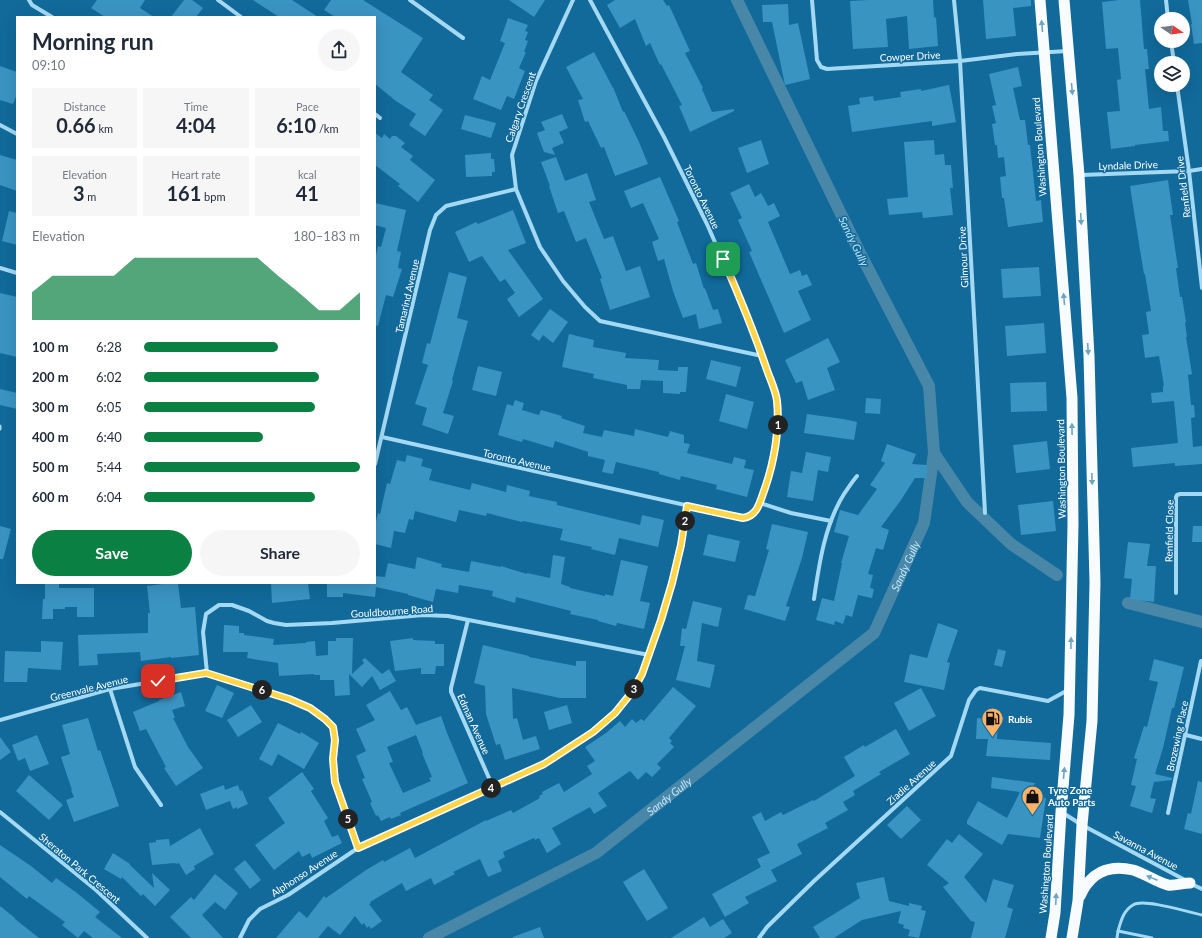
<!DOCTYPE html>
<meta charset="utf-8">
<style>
:root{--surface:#fff;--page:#f6f6f7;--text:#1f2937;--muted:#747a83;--accent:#0b8043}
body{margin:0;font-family:Lato,sans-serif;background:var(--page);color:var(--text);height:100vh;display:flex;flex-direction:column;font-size:15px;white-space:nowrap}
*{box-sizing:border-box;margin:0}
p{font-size:13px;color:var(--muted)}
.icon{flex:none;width:22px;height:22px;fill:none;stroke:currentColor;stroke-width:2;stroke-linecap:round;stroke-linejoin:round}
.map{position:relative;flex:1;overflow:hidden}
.drawer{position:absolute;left:16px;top:16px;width:360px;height:568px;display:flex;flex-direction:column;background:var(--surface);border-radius:0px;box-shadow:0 4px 16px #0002}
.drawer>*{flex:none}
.needle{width:26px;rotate:103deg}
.controls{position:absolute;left:1154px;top:12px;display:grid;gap:8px}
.controls a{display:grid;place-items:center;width:36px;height:36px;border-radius:50%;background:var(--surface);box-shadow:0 4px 16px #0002;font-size:20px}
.pin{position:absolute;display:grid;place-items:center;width:34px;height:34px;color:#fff;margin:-17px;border-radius:8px;box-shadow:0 2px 6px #0006}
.km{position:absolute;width:20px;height:20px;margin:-10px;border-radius:50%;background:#222;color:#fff;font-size:11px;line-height:20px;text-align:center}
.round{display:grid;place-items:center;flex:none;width:42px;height:42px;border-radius:21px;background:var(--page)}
.head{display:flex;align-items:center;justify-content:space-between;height:68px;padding:0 16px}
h1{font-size:22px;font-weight:700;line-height:30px}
.figures{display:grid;grid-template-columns:repeat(3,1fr);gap:6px;height:68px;padding:4px 16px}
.figures div{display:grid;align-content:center;border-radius:0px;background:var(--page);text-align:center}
.figures b{font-size:20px;font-weight:700}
.figures small{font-size:11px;font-weight:400}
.figures p{font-size:11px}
.chart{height:112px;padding:8px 16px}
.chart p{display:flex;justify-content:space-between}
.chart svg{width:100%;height:72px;margin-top:4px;fill:var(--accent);opacity:.7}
.cta{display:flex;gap:8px;margin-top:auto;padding:8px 16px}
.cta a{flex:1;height:46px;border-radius:24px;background:var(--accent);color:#fff;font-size:16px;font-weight:700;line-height:46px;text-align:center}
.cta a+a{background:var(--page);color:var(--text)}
ul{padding:0 16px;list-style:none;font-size:13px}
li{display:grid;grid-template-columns:64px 48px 1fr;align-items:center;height:30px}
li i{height:10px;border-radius:5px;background:var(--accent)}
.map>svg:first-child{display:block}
</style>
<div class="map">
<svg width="1202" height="938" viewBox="0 0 1202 938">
<rect width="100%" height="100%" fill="#116a9a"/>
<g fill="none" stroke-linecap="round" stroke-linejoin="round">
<g stroke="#4987a9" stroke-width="12">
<path d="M934 453 967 502 1011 544 1057 575"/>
<path d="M1128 603 1202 622"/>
<path id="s1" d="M429 938 596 853 874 633 924 523 934 453 929 386 861 255 737 0"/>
</g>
</g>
<g fill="#3a94c2" fill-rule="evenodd">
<path d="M97 0H145L140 8 154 17H105L91 8Z"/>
<path d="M184 0H192L203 8 196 17H171Z"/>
<path d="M253 0H292L318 17H279Z"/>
<path d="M331 0H363L423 38 401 72 433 95 429 100 443 110 425 136 409 125 416 114 396 101 375 84V17H335L324 10Z"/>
<path d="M509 0H545L534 17Z"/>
<path d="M615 0H663L667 6 669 5 690 51 685 53 703 88 702 89 712 112 734 109V111L690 132 679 106 682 105 661 64 660 65 650 43 646 46 635 19 620 28 607 5Z"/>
<path d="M868 0H933L934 18 936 17 938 46 909 49 907 16 886 19 888 47 853 49 850 1Z"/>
<path d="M983 0H1031V6L1013 8 1016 36 986 39Z"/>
<path d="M1119 0H1140L1144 49H1147L1149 69H1145L1149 109 1161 107 1163 131H1168L1169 141 1135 145V146L1111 149 1107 112 1120 111 1117 80 1121 79 1118 48 1106 49 1102 2Z"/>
<path d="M1188 0H1202V43L1194 44 1191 24H1192Z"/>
<path d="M788 4 789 25 798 23 810 79 785 85 772 22H763L762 5Z"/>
<path d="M508 18 528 25 525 31 528 32 525 40 528 41 524 52H526L519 68 525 71 514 99 507 96 501 110 473 99 482 76 490 80 505 43 500 41Z"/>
<path d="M594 52 613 88V87L623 112 624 111 639 142 648 164 615 176 604 147 601 148 588 121 585 122 578 100 583 99 566 67Z"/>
<path d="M0 66 17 72V94L13 104 0 100Z"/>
<path d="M1018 67 1022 86 1013 88 1020 120H1025L1028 145H1030L1036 201 1041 200 1043 222 1008 227 1004 198H1002L1000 177 1006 176 1004 157 998 158 997 145H995L992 124 996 123 992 106 996 105 989 74Z"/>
<path d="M949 85 956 122 932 126V121L852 132 848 106 860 104 859 98 873 96 874 101 901 97 900 92 921 89V91Z"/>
<path d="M562 114 568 128 559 132 564 143 552 148 555 155 544 152 537 133 545 130 541 122Z"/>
<path d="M465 115 496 123 491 138 461 129Z"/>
<path d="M375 133 382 138 384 134 390 139 392 136H396L405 143 401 147 413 156 410 160 435 180 418 202 398 186 400 184 375 165Z"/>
<path d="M761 140 769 164 747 173 738 148Z"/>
<path d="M934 140 935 155 944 154 945 165H951L953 188H950L953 215 923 218 922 212 889 215 887 199 908 197 904 142Z"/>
<path d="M491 153V159H494L495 172H492V176L466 177 465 155Z"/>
<path d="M0 155 17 160V191L0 185Z"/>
<path d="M556 157 565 181 587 173 596 200 589 202 604 239 613 236 626 271 640 266 650 297 610 310 600 279 602 278 586 238 576 242 564 211 558 213 549 186H550L541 162Z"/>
<path d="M660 177 679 221 677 222 693 264 696 263 704 289 705 288 713 310 718 309 722 323 699 329 696 314 683 318 673 291 664 259 658 261 652 242 659 239 643 203 631 208 624 191Z"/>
<path d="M1168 180 1173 215H1170L1178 268H1176L1180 297H1182L1186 322 1185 323 1187 337H1186L1192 374 1188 375 1191 405H1194L1195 417 1191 418 1193 447 1202 446V464L1175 466V463L1133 467 1131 448 1178 443 1174 401 1152 403 1151 393 1163 392V386H1164L1159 356 1145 358 1142 335 1149 334 1146 312 1151 311 1145 274H1144L1140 250 1130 186Z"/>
<path d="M749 184 755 197 761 193 768 206 774 203 780 216 768 222 790 274 800 270 802 276 807 274 812 285 798 291 811 320 784 333 749 252 752 251 738 220 742 218 730 193Z"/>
<path d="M375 203 406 210 397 251 401 252 398 268 402 269 393 297 386 295 378 326 375 325V260L378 246 381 247 386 228 375 225Z"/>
<path d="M513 210 526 243 508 250 543 299 519 317 507 299 515 293 505 279 500 282 482 256 469 262 455 232 476 222 478 224Z"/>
<path d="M9 211 17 213V245L2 241Z"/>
<path d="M1039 267 1041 296 1003 298 1001 269Z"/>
<path d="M449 272 467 277 457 318 468 321 452 380 453 381 443 413 454 416 448 434 422 425 427 408 415 404 428 365 422 363 427 343 430 344Z"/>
<path d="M0 293 17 297V357L0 353Z"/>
<path d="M550 309 568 322 553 343 543 335 539 341 531 335Z"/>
<path d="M1044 323 1046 353 1007 356 1005 326Z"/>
<path d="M569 334 594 340 593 347 626 353 625 358 659 360 658 370 678 371V367H688L686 392H680V394L663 393V381L641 380 640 389H627V385L593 378 594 374 562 367Z"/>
<path d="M828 338 840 362 827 368 835 390 808 400 802 381 796 383 785 360Z"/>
<path d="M711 360 741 367 736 387 706 379Z"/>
<path d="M478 366 502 372 496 396 472 390Z"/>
<path d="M1046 382 1047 411 1011 412 1010 383Z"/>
<path d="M0 389 17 393V409L0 405Z"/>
<path d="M726 394 754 402 747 429 719 421Z"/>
<path d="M866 398 881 399 880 414 865 413Z"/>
<path d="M515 400 524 403 522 410 539 415 541 410 562 416 561 418 585 426 583 433 602 437 604 430 634 436 635 429 668 437 670 431 684 435V443L690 444 687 453 732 464 734 457 746 460 744 468 754 470 747 497 716 489 717 485 681 476 680 480 659 474V472L616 462 613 474 602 472 605 460 588 456V452L555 441 553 448 523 439 522 442 498 435 507 404 513 406Z"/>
<path d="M807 414 843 419 857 422 854 440 804 433Z"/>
<path d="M1047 441 1050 469 1016 473 1013 445Z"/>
<path d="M887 444 916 454 912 464 927 465V478H915L901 500 881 527 889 530 883 550 876 548 868 574 873 575 870 588 874 589 872 598 858 595 852 617 846 615 843 624 835 621 834 625 816 620 822 598 834 601 842 563H841L849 536 834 532 840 510 858 515 877 489 870 485 885 463 881 461Z"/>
<path d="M806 452 831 457 828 472 818 470 813 501 787 497 791 471 802 473Z"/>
<path d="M407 455 423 459 421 466 432 469 429 480 470 490 472 483 506 492 507 485 530 491 529 496 557 502V505L640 525 642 515 664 520 658 547 619 538 615 555 591 549 592 547 560 540 563 529 523 521 522 522 487 513 486 516 459 510 456 522 415 511 413 520 409 519 405 533 394 531 391 548 375 544V526L378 513 380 514 387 483 390 484 397 460 405 462Z"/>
<path d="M1053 501 1056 531 1021 535 1018 505Z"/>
<path d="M772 524 808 532 802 558 786 606 790 607 785 621 744 609 748 595 755 596 769 550 766 549Z"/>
<path d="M0 526 11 529 3 559H0Z"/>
<path d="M1193 526H1202V542H1192Z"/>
<path d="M708 534 740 541 735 562 703 555Z"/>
<path d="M1128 542 1150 544 1147 566H1156L1154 602 1130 599 1132 579 1124 578Z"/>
<path d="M553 555 565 557 561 584 570 587V588L605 596V594L613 596 621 560 648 566 640 601 650 603 644 629 617 623 616 626 598 621V620L570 614 571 611 516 597 515 603 492 596 493 591 459 585 458 593 436 589 433 602 408 595V594L376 587 375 597 343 593V597H327V583H375V576L385 577 388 563 415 569 417 557 442 564 441 567 469 572 471 561 501 567V566L527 574V573L550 578Z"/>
<path d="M170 583H178L181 608 195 607 199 655 171 658V657L141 661 140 652 97 654 98 665 79 666 78 635 148 633V613H150L147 586Z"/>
<path d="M271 583H308L310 599 272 603Z"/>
<path d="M45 584H59V588H94V617H77V607H65V609H53V619H42L43 599H45Z"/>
<path d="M693 601 722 608 718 627 702 623 697 661 715 665 710 688 676 680 685 646H680L682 628 686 629Z"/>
<path d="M938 623 958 630 947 662 950 663 944 690 904 682 910 654 927 658Z"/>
<path d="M224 625 239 626V633H244V635L274 639 273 645 306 643V642L315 641 316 656 328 655V641H336V638H353L352 674 364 663 362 660 365 658 382 674 389 669 396 681 380 690 372 676 362 687 349 674 350 695 335 696 334 680H320V675H314V674L279 676 278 663 247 658 248 652H223Z"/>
<path d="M413 638V640L435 641V644H444V666H436L435 674H421V668L395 671 390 641Z"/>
<path d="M41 641 63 642 61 670 28 668 27 682H4L5 651 41 652Z"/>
<path d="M483 645 529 656V657L576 666V661H586V698H560L512 688 513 719 517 718 523 740 536 736 540 749 505 760 500 744 496 745 486 714 485 686 474 683Z"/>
<path d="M998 649 1006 651 1002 667 994 665Z"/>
<path d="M1154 659 1184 667 1174 708H1172L1163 748 1155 774 1172 778V780L1154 782 1150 798 1156 799 1152 813 1130 806 1136 786 1131 785 1137 759 1134 758 1144 726 1147 727 1158 682 1149 680Z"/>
<path d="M217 685 234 693 222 718 205 711Z"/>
<path d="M673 687 696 706 669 738 672 741 670 743 674 747 657 764 661 768 652 777 646 772 638 780 630 771 598 793 607 806 594 814 590 807 552 828 561 844 547 853 539 838 535 840 534 838 503 852 505 857 498 861 502 871 488 877 480 859 453 872 455 874 434 885 431 878 406 891 402 883 370 902 371 903 369 904 382 921 371 929 369 926 367 928 364 923 362 925 355 916 340 935 328 926 318 938H276L299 911 307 918 324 896 326 898 366 870 383 860 384 862 410 848 415 858 486 820V821L511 810 513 813 540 798 539 796 543 794 542 792 559 783 564 792 592 774 587 766 595 761 585 747 606 733 620 721 625 727 632 719 636 723 641 719 644 721Z"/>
<path d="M921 688 936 716 909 731 894 703Z"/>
<path d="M390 691 401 710 407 707 416 725 441 716 447 733 468 783 400 813 401 815 391 819 390 817 381 821 378 815 376 816 370 803 372 802 362 779 365 778 356 756 366 751 356 729 375 720 366 705ZM416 735 423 753H422L432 777 429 778 431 781 403 793 389 763 393 762 387 747Z"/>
<path d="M181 692 185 706 172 710 175 718H173L188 747 203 768 176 786 164 768 166 767 146 729 140 731 133 712 159 701V700Z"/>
<path d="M251 705 262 722 238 737 227 720Z"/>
<path d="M567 705 572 723 549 730 544 712Z"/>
<path d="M88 718 98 751 100 750 119 806 74 822 66 800 74 797 71 790H72L61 757 70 754 62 725Z"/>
<path d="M977 718 998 720 997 739 1051 743 1050 760 986 756 988 739H976Z"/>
<path d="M278 723 300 734 301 732 319 743 304 769 278 754 272 766 259 759Z"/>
<path d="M896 729 910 754 879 772 881 774 853 791 855 795 843 802 848 810 825 823 828 828 797 844 802 854 771 870 777 881 745 897 749 903 725 917 712 894 761 867 757 859 770 853 752 817 761 812 765 821 781 812 783 815 813 800 814 801 855 776 844 757 864 745 865 747Z"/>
<path d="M37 735 49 764 30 771 25 758 18 761 12 745Z"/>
<path d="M0 737 11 752 0 760Z"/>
<path d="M302 772 314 789 311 791 328 818 324 821 332 837 338 835 342 843 312 858 310 853 302 857 299 851 274 870 255 845 285 823 268 798Z"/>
<path d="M29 775 63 805 49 820 16 791Z"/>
<path d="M992 777 1035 783 1029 795 1046 798 1040 838 1008 834 1002 845 967 824V821L978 801 1007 818 1020 792 991 788Z"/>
<path d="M1198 781 1202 782V834L1184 829 1188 813 1191 814Z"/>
<path d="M224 785 225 790 238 785 240 791 242 790 248 804 237 809V807L233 809 230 801 206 810 200 794Z"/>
<path d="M907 806 921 820 901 839 887 825Z"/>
<path d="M200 828 214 854 194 866 195 869 186 875 179 863 176 864 175 863 152 865 149 843 156 842V840L169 839 170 846Z"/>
<path d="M959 834 983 854 964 877 986 903 993 879 1014 885 1007 907 1013 909 1005 938H971L975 922 971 921 943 887 949 883 927 865 947 839 952 843Z"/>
<path d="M0 845 31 866 52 883 56 878 77 893 100 912 95 917 122 938H93L84 931 78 938 62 925 65 922 29 896 27 899 0 877Z"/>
<path d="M113 853 130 864V865L154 888 152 873 170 890 155 906 143 894 141 896 122 877 121 879 104 869Z"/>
<path d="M245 860 261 880 250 889 234 869Z"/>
<path d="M644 869 668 908 647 921 623 882Z"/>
<path d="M215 874 238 893 225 910 215 902 202 915 223 938H191L170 917 191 897 194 900Z"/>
<path d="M884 877 889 901 909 906V903L922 906 921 910 926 911 919 938 908 936 910 930 903 928 904 925 898 923 901 911 862 920 834 938H820L813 927 860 898 856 883Z"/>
<path d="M0 906 15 918V919L39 938H0Z"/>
<path d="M704 917 710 927 723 919 732 933 724 938H671Z"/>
<path d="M540 927 544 938H513V937Z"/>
</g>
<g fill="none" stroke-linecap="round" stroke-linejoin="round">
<g stroke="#a4d9f4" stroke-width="3">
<path d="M0 426V429"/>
<path d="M1118 931C1121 921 1123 911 1133 905 1143 898 1188 912 1202 915"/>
<path d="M1117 938 1118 931 1152 938"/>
</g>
<g stroke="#a4d9f4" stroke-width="4">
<path d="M29 0 32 5 52 17"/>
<path d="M218 0 241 17"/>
<path d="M410 0 463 38"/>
<path d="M573 0 536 81 512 155 516 189 540 247 563 281 585 307 600 321 762 356"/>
<path d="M812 0 817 60 821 67 827 69 960 61 1017 54 1068 51"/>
<path d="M954 0 960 61 985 513"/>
<path d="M1166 0 1168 19"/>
<path d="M1171 41 1174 63"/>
<path d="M1177 85 1189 171 1202 288"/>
<path d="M375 114 380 118"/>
<path d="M0 125 17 134"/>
<path d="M1081 175 1189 171 1202 169"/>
<path d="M0 268 17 273"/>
<path d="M382 437 743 518 749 517 753 514 760 503 767 481 778 430 777 400 762 356 738 295 707 224 664 137 590 0"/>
<path d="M375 464 430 230 436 215 446 206 516 189"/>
<path d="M760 503 791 513 831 521"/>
<path d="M1176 593V497L1177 495 1180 494H1202"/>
<path d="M814 599C819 564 825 524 844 494 848 488 852 482 857 476"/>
<path d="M468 620 451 688V692L493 787"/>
<path d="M207 673 203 632 206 614 219 605H232L249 611 267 621 274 623 286 625 332 623 423 615 448 616 649 655"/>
<path d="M110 689 135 767 161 805"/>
<path d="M0 720 110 689 207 673 289 699 310 708 325 719 333 727 335 740 333 759 335 782 358 848"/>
<path d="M1186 735 1202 739"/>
<path d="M0 812 96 890 147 938"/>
<path d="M1063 813 1082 825 1185 880"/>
<path d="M1168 813 1201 661"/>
<path d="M1191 884 1202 889"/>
<path d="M240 938 249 920 260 909 288 895 358 848 544 764 593 732 615 713 632 692 642 674 661 620 672 583 681 545 687 506"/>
<path d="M759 938 767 927 814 881 951 756 969 700 976 690 980 688 1048 701 1068 690"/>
</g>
<g stroke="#f8fcff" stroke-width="11">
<path d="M1040 0 1072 398 1073 525 1069 715 1061 812 1055 913 1051 938"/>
<path d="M1064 0 1079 175 1089 356 1095 582 1092 721 1082 825 1078 901 1072 938"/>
<path d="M1080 896C1090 873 1108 864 1133 870 1144 873 1158 883 1168 885 1174 886 1183 883 1190 883"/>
</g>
</g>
<defs><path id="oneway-solid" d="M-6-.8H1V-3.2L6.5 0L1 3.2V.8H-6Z"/></defs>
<g fill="#6da4c2">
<use href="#oneway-solid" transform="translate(1042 26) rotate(-95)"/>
<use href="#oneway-solid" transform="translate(1072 89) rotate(85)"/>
<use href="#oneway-solid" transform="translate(1081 219) rotate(87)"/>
<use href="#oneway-solid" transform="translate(1064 299) rotate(-95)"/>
<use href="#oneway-solid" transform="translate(1088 349) rotate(87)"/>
<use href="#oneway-solid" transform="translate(1072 429) rotate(-91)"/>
<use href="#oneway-solid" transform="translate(1092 479) rotate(88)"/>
<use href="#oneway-solid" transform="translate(1071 643) rotate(-89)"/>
<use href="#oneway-solid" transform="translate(1064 773) rotate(-85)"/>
<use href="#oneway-solid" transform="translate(1152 878) rotate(-158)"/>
<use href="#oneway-solid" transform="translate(1056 899) rotate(-87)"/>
</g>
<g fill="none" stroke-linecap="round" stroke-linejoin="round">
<defs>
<path id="route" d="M158 681 206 673 289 699 310 708 325 719 333 727 335 740 333 759 335 782 358 848 544 764 593 732 615 713 632 692 642 674 661 620 672 583 681 545 687 506 743 518C758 516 760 501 765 488 774 462 780 429 777 401 776 391 770 379 767 370 754 332 739 295 723 259"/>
</defs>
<use href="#route" stroke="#fff" stroke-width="8"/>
<use href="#route" stroke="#ffd54a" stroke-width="5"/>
</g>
<defs>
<symbol id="fuel-pin" viewBox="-11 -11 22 30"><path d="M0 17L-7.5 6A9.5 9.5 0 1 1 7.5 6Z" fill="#ffb368" stroke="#116a9a"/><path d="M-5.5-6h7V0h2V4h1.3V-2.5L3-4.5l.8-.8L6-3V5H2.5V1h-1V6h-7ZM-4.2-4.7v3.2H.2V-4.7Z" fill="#111"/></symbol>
<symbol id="shop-pin" viewBox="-11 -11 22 30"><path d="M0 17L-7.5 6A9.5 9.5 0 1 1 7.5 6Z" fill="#ffb368" stroke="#116a9a"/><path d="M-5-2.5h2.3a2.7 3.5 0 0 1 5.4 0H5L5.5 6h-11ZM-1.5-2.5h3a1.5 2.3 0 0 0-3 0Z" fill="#111"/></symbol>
</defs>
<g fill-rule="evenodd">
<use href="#fuel-pin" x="980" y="706" width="25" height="34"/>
<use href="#shop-pin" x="1020" y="784" width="25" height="34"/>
</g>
<g text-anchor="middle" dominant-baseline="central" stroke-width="3" stroke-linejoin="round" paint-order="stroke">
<g font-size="10" fill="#fff" stroke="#116a9a">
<text transform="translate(910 56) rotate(-3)">Cowper Drive</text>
<text transform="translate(520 107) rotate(-71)">Calgary Crescent</text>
<text transform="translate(1039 147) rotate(-94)">Washington Boulevard</text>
<text transform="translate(1128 165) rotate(-2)">Lyndale Drive</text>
<text transform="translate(1183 187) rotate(-97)">Renfield Drive</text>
<text transform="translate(702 197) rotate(64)">Toronto Avenue</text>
<text transform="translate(963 257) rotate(-93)">Gilmour Drive</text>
<text transform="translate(407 296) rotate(-77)">Tamarind Avenue</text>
<text transform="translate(517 460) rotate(13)">Toronto Avenue</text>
<text transform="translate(1061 469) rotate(-91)">Washington Boulevard</text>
<text transform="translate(1169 531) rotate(-89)">Renfield Close</text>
<text transform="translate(392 611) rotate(-4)">Gouldbourne Road</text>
<text transform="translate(89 688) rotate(-14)">Greenvale Avenue</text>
<text transform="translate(474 724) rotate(66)">Edman Avenue</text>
<text transform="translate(1177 736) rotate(-78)">Brozewing Place</text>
<text transform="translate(911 782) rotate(-42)">Ziadie Avenue</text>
<text transform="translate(1146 850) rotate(28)">Savanna Avenue</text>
<text transform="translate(1046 864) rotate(-86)">Washington Boulevard</text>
<text transform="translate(80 868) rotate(40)">Sheraton Park Crescent</text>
<text transform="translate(304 873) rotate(-33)">Alphonso Avenue</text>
</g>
<g font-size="10" font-weight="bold" fill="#fff" stroke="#116a9a" text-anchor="start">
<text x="1008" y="719">Rubis</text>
<text x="1048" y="790">Tyre Zone<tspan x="1048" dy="12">Auto Parts</tspan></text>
</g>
<g font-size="11" font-style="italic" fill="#c1e8fc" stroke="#116a9a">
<text transform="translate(854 241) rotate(64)">Sandy Gully</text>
<text stroke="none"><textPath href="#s1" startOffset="616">Sandy Gully</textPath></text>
<text stroke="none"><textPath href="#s1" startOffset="280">Sandy Gully</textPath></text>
</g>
</g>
</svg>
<div class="controls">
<a><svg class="needle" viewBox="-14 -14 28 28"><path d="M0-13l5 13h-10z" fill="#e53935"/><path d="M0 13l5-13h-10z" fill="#747a83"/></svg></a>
<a><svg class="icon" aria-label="layers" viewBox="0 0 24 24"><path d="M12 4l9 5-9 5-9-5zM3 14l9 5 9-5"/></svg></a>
</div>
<div class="pin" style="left:723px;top:259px;background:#1e9e55"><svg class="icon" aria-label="arrive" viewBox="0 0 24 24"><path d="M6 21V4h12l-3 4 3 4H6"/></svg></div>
<div class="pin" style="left:158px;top:681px;background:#d93025"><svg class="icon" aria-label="check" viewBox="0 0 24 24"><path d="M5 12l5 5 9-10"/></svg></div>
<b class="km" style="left:778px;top:425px">1</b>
<b class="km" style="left:685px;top:521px">2</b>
<b class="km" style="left:634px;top:689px">3</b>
<b class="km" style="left:491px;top:788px">4</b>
<b class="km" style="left:348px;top:819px">5</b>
<b class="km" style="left:262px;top:690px">6</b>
<section class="drawer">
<div class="head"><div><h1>Morning run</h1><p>09:10</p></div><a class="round"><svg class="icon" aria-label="share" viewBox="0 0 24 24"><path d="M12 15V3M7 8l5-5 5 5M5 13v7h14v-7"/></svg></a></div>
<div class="figures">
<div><p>Distance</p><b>0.66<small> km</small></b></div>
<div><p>Time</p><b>4:04</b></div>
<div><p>Pace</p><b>6:10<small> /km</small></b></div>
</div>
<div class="figures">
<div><p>Elevation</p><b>3<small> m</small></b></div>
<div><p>Heart rate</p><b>161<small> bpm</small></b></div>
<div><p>kcal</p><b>41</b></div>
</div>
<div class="chart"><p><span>Elevation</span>180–183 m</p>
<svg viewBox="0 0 160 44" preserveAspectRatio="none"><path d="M0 44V27L10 17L20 17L30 17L40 17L50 6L60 6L70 6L80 6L90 6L100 6L110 6L120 17L130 27L140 38L150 38L160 27V44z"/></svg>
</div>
<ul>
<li><b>100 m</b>6:28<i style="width:62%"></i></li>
<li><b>200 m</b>6:02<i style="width:81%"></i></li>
<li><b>300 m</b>6:05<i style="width:79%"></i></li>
<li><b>400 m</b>6:40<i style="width:55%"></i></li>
<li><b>500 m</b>5:44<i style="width:100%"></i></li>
<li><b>600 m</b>6:04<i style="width:79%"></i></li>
</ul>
<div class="cta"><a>Save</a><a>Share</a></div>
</section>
</div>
